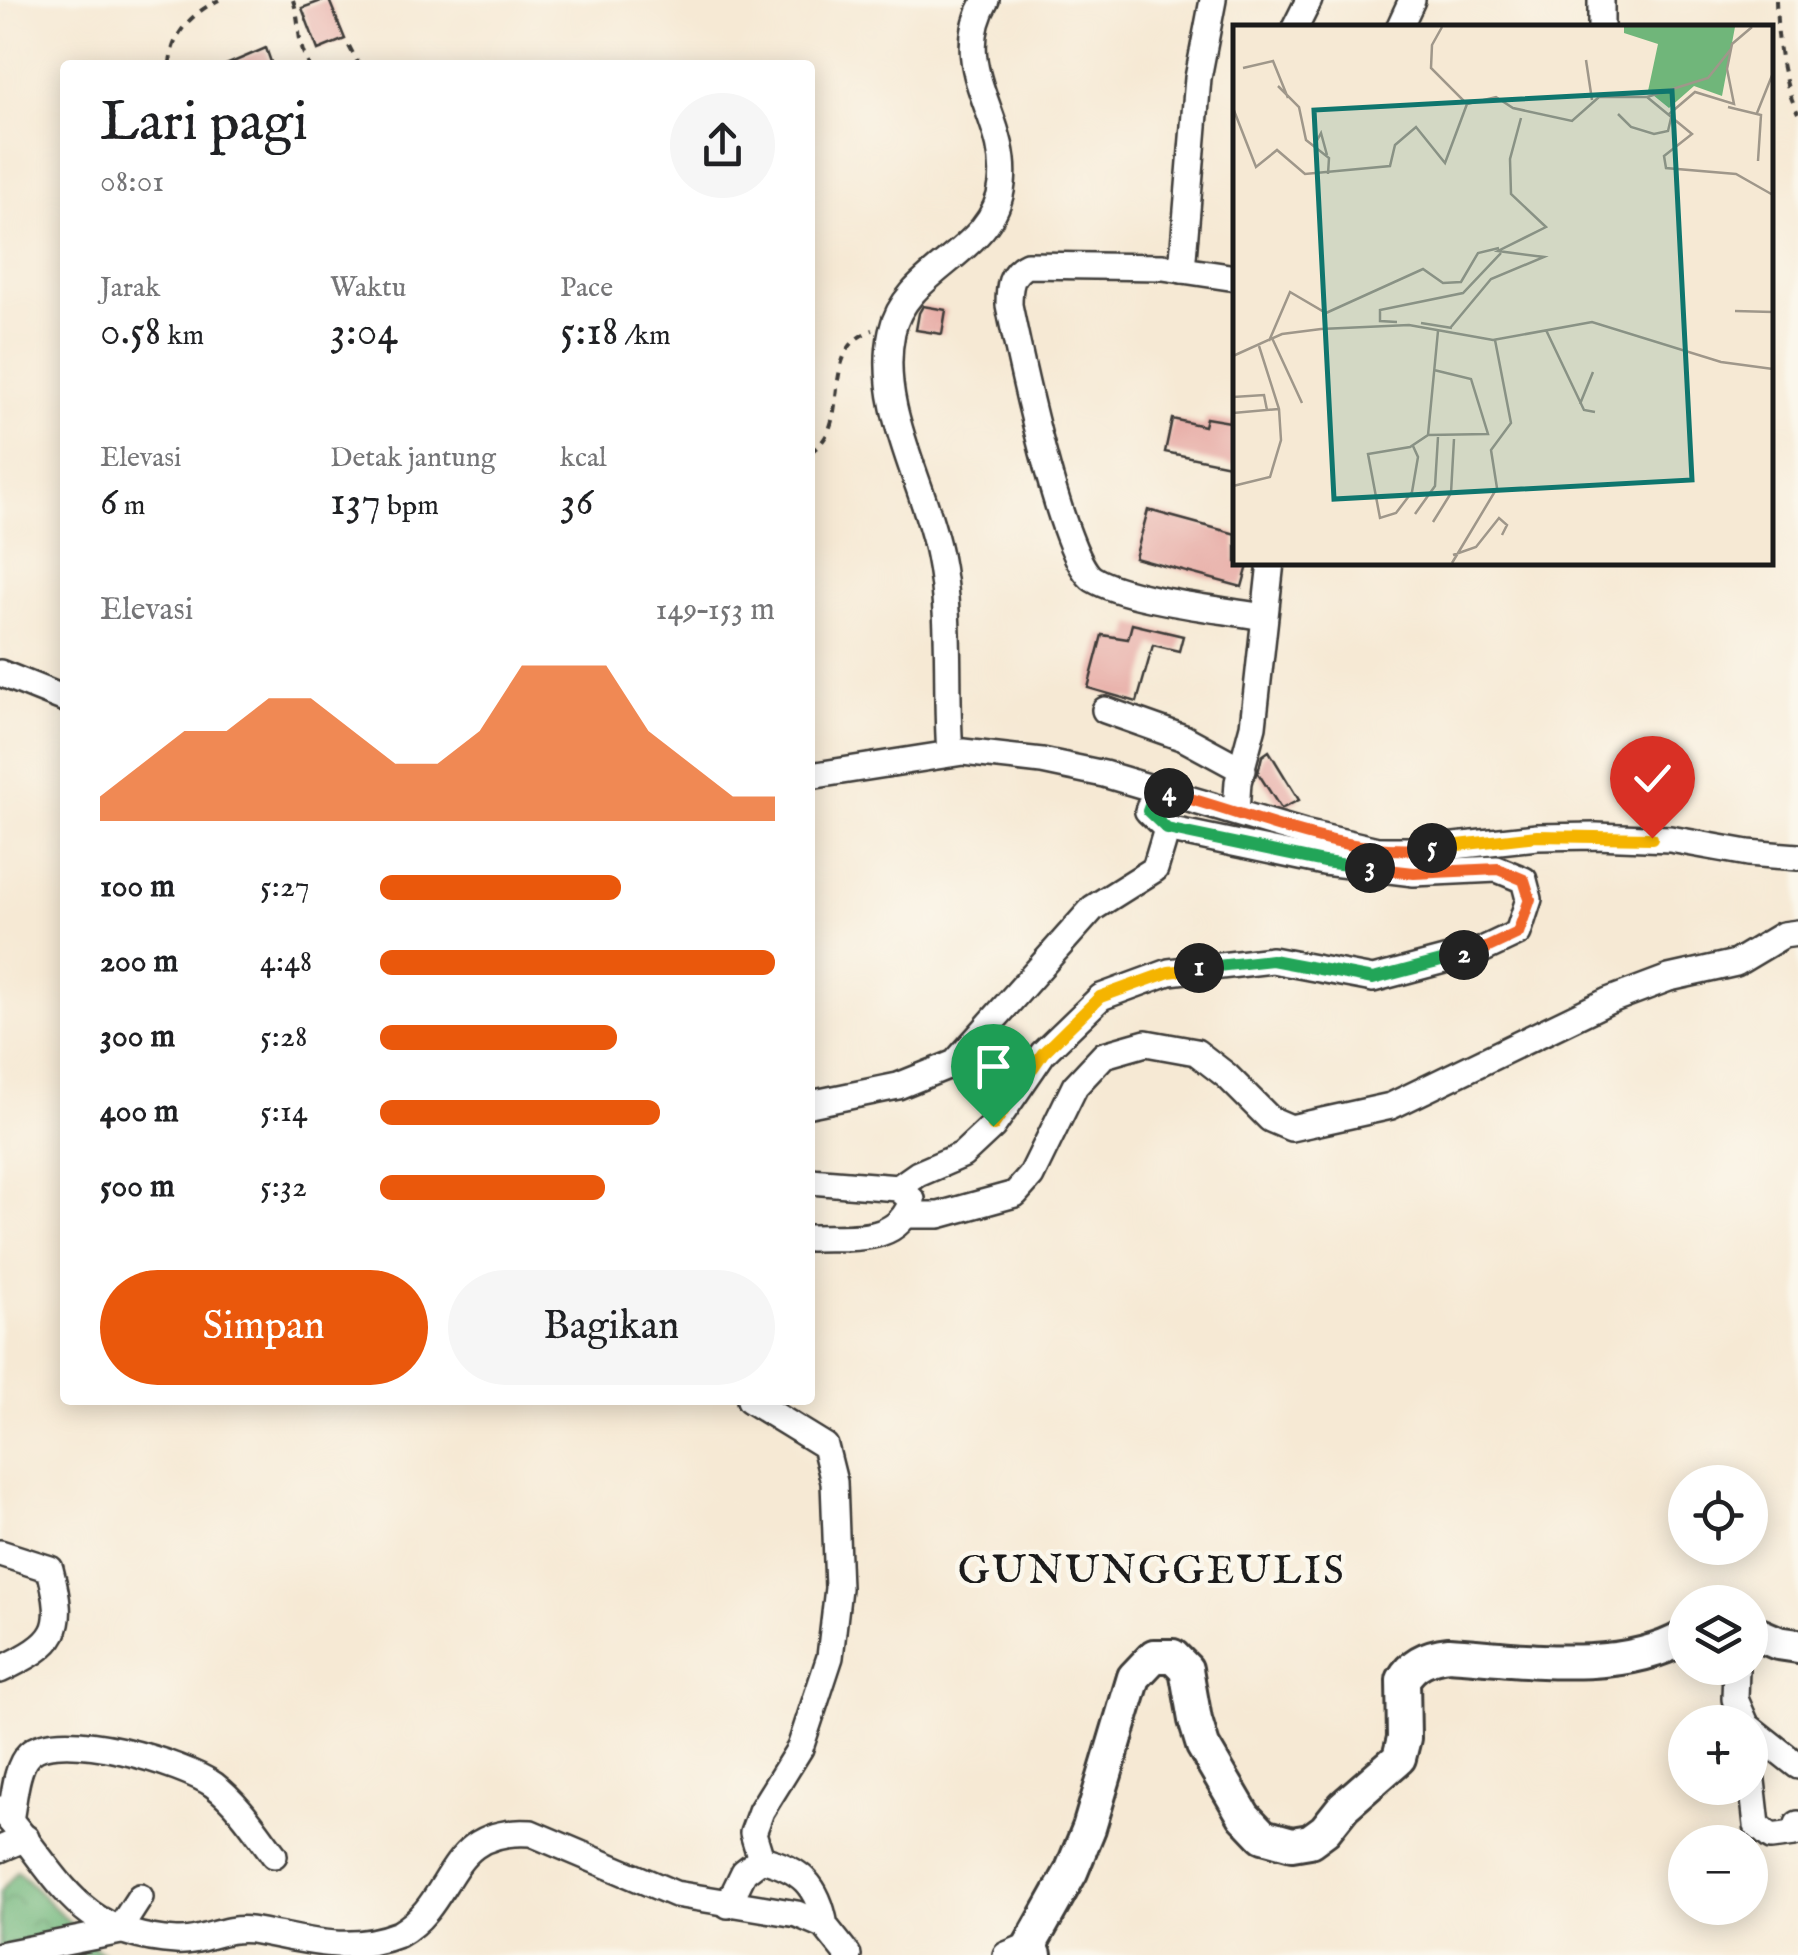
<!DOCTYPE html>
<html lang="id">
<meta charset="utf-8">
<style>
:root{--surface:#fff;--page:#f6f6f6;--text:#202124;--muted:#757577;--accent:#ea580c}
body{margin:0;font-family:"IM FELL English",serif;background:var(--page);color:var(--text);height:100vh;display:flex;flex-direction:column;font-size:38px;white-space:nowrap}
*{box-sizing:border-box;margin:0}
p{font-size:32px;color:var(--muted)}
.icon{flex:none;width:55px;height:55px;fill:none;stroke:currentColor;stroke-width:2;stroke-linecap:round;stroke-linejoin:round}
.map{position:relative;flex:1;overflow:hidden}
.details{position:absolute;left:60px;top:60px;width:755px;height:1345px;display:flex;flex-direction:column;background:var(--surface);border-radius:10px;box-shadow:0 5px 25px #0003}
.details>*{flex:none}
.controls{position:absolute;left:1668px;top:1465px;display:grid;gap:20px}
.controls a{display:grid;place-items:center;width:100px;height:100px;border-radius:50%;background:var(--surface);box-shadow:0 5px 25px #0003;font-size:50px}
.pin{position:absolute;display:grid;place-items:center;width:85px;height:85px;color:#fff;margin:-102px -42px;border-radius:50% 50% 50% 0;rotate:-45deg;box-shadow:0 0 10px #0007}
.pin .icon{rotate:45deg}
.km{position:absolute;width:50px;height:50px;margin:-25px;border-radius:50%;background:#222;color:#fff;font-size:28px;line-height:50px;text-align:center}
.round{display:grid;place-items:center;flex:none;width:105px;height:105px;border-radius:52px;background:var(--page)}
.headline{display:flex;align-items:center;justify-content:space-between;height:170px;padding:0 40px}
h1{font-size:55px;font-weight:600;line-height:75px}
.stats{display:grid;grid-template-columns:repeat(3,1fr);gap:15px;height:170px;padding:10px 40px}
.stats div{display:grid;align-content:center}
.stats b{font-size:42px;font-weight:600}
.stats small{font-size:28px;font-weight:400}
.stats p{font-size:28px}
.chart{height:280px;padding:20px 40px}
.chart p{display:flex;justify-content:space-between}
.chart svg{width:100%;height:180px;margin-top:10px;fill:var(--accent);opacity:.7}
.button{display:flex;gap:20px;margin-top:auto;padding:20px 40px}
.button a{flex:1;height:115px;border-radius:60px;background:var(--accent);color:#fff;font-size:40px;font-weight:600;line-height:115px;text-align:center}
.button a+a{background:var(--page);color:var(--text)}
ul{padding:0 40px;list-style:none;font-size:32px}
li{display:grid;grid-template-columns:160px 120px 1fr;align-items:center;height:75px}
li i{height:25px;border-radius:12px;background:var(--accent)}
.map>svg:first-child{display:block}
</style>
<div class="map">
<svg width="1798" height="1955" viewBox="0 0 1798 1955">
<defs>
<pattern id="forest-crowns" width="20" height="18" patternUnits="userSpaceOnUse" patternTransform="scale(2.5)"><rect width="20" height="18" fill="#70b67a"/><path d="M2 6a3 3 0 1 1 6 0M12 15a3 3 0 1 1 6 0" fill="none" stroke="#5b9363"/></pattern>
</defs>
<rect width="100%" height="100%" fill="#fbf7ec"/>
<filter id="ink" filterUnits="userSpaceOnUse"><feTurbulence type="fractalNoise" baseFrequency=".01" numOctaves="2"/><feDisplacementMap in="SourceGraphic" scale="20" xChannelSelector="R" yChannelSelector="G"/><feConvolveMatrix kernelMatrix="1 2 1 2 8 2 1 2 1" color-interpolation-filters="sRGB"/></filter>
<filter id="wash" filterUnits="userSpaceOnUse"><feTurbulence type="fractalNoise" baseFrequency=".0048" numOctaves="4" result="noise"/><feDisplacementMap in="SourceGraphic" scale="40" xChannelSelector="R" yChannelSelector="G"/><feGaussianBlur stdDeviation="2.25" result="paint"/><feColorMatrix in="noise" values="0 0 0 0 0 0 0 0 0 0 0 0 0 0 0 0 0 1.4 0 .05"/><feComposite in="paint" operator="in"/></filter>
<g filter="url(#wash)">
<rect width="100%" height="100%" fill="#f6e9d4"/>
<path fill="url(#forest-crowns)" stroke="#46694b" stroke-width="2.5" d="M17 1871 97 1949 105 1955H0V1892Z"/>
<g id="blocks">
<g fill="#e7aba5">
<path d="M324 0H329L345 39 318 50 302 8Z"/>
<path d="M266 48 272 65H226Z"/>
<path d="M923 306 946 310 942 334 916 330 919 313Z"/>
<path d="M1206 418 1236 423 1234 466 1165 452 1172 419 1204 426Z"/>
<path d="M1148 510 1236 534V562H1249L1242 587 1135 558Z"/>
<path d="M1132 624 1183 636 1179 651 1153 645 1137 702 1088 688 1102 635 1128 639Z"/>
<path d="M1269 751 1299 800 1281 809 1258 773 1262 756Z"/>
</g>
</g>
</g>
<g filter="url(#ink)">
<use href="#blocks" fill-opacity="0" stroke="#3d3b38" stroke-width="2.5"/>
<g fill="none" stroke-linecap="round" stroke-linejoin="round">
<defs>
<g id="minor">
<path d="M1295 28 1309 0"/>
<path d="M1399 28 1412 0"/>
<path d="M1601 28V0"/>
<path d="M1182 270 1198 78 1213 0"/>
<path d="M1236 278 1163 267 1027 265C1010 273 1009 287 1009 305 1018 349 1062 560 1093 579 1128 600 1220 609 1263 617"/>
<path d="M0 673 65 699"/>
<path d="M1105 710 1184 738 1243 770"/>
<path d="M950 753C945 688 952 619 939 555 925 483 876 408 892 332 905 268 995 253 1002 184 1010 118 947 68 986 0"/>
<path d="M810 776 963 752 1042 761 1104 774 1304 833 1378 850H1418L1537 837 1596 836 1670 839 1748 853 1798 857"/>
<path d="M1236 812 1238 782 1253 726 1271 562"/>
<path d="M810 1104 898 1086 955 1063 1093 908 1155 869 1167 829"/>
<path d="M810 1181 898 1188 912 1200C898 1246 849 1236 810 1238"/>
<path d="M898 1188 918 1174 962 1155 993 1126 1043 1053 1101 997 1169 972 1272 960 1373 979 1482 950 1518 933 1529 899 1524 880 1497 869 1414 873 1324 862 1167 829 1148 811 1156 789"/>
<path d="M907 1215H939L1015 1194 1031 1176 1075 1086 1104 1055 1146 1043 1196 1052 1227 1076 1270 1119 1291 1128 1391 1106 1608 1001 1669 978 1736 963 1783 935 1798 933"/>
<path d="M750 1400 825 1446 834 1482 838 1588 830 1657 800 1748 761 1811 753 1833 761 1859"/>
<path d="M0 1553 50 1569C66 1631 59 1642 0 1670"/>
<path d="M1736 1668 1735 1699 1745 1722"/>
<path d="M1750 1728 1798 1766"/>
<path d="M1750 1763 1757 1825 1771 1837 1794 1834 1798 1824"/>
<path d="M0 1809C59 1873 73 1935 176 1941 202 1943 224 1926 251 1930 304 1939 346 1955 399 1934 457 1901 444 1827 531 1833L675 1894 797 1914 825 1926 848 1955"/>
<path d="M10 1820C14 1802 15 1767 29 1754 59 1725 185 1764 214 1785 238 1803 256 1831 274 1855"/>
<path d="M0 1849 26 1838"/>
<path d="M728 1905 744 1872 761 1859C801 1869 818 1885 825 1926"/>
<path d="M120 1928 140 1897"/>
<path d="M0 1955 126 1930"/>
<path d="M1006 1955 1030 1945"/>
</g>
<g id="major">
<path d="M1750 1631 1778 1643 1798 1646"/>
<path d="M1035 1955 1030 1945 1071 1872 1089 1828 1134 1677 1154 1656H1173L1186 1669 1195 1720 1203 1746 1244 1816 1263 1836 1292 1844 1310 1841 1325 1830 1344 1806 1399 1758 1404 1738 1403 1680C1413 1662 1430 1656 1449 1654 1523 1659 1620 1675 1685 1637"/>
</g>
</defs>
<use href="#minor" stroke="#3d3b38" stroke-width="30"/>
<use href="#major" stroke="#3d3b38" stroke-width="38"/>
<g stroke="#3d3b38" stroke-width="4" stroke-dasharray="8 8" stroke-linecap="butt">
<path d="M293 0C302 27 295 40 309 65"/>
<path d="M1776 0C1777 36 1781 80 1798 113"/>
<path d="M349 46 359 65"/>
<path d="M170 65C171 34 192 13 219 0"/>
<path d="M810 452C855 426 816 349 873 330"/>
</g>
<use href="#minor" stroke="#fff" stroke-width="25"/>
<use href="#major" stroke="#fff" stroke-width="32"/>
</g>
</g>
<g fill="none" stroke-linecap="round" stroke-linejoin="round" filter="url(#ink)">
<defs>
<path id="split-1" d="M993 1126 1043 1053 1100 997 1169 972 1199 968"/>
<path id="split-2" d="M1199 968 1272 960 1373 979 1464 955"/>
<path id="split-3" d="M1370 868 1414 873 1498 869 1524 880 1530 899 1518 933 1482 950 1464 955"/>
<path id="split-4" d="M1169 793 1156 789 1148 811 1167 829 1324 862 1370 868"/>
<path id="split-5" d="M1169 793C1255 815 1342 858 1432 848"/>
<path id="split-6" d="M1432 848 1537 836 1652 838"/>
</defs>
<use href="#split-1" stroke="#fff" stroke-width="20"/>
<use href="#split-2" stroke="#fff" stroke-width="20"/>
<use href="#split-3" stroke="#fff" stroke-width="20"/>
<use href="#split-4" stroke="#fff" stroke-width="20"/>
<use href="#split-5" stroke="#fff" stroke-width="20"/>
<use href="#split-6" stroke="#fff" stroke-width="20"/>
<use href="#split-1" stroke="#f5b400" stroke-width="12"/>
<use href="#split-2" stroke="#22a559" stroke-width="12"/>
<use href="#split-3" stroke="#f0652b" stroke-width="12"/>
<use href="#split-4" stroke="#22a559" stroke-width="12"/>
<use href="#split-5" stroke="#f0652b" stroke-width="12"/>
<use href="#split-6" stroke="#f5b400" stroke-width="12"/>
</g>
<g text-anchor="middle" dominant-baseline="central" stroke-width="9" stroke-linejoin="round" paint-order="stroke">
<g font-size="40" letter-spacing="2.5" fill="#1c1c1c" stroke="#fbf7ec">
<text x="1152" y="1572">GUNUNGGEULIS</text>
</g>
</g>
<g transform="translate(1233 25)">
<rect width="540" height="540" fill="#f6e9d4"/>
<path d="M391 2H502L489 71 461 61 436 83 415 66 425 19 391 8Z" fill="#70b67a"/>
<path fill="none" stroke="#9f978a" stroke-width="2.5" d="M353 35 359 75M10 43 40 36 55 73M45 61 66 82 73 115 96 133 95 149M414 72 475 53 498 24M234 79 263 72 280 83 339 96 366 72H414L459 109 431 131 433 143 503 149 540 170M495 82 528 90 525 136M0 83 23 142 44 125 72 149 157 141 162 120 183 102 212 138 234 79 198 43 199 20 209 2M524 88 540 48M385 89 398 102 421 109 435 106 438 93M435 90 462 67 501 79 494 44 499 19 519 2M81 121 88 108 94 130M502 286 540 287M164 297 147 296V285L230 268 268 228M188 298 219 303M218 302 258 254 311 232 265 226 313 202 278 169 277 134 288 93M313 305 351 385 362 387M39 313 69 378M36 316 57 267 93 288 190 244 210 258 228 257 245 228 266 223M0 331 49 309 88 304 176 300 260 315 359 297 488 337 540 344M0 372 31 370 34 385M347 379 360 347M0 388 46 384M195 410 255 409 238 354 201 345M180 421 185 432 179 467 163 488 147 493 135 429 177 422 195 410 205 306M0 461 37 452 48 415 46 384 26 321M182 489 202 461 205 412M200 497 218 468 221 414M220 530 243 522 266 493 274 500 269 510M219 538 264 463 258 425 278 398 262 315"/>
<path fill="#0f766e" fill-opacity="0.15" stroke="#0f766e" stroke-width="5" d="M439 66 459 455 101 474 81 85Z"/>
<rect width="540" height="540" fill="none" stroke="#1c1c1c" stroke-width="5"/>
</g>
</svg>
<div class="controls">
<a><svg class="icon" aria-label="locate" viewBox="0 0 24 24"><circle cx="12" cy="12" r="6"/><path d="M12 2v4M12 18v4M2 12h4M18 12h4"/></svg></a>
<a><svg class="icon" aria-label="layers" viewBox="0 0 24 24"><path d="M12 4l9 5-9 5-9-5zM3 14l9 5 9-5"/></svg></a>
<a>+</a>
<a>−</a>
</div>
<div class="pin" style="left:993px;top:1126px;background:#1e9e55"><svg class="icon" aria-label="arrive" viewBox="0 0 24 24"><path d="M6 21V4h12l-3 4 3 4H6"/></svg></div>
<div class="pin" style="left:1652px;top:838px;background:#d93025"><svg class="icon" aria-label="check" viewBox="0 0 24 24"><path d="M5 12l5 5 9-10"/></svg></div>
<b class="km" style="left:1199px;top:968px">1</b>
<b class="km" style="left:1464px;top:955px">2</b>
<b class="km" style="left:1370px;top:868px">3</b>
<b class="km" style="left:1169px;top:793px">4</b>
<b class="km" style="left:1432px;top:848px">5</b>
<section class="details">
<div class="headline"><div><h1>Lari pagi</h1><p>08:01</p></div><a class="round"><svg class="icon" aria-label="share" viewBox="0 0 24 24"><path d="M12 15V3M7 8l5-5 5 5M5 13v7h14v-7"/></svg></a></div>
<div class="stats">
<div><p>Jarak</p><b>0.58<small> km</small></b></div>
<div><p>Waktu</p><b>3:04</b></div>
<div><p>Pace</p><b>5:18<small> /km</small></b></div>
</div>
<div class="stats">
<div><p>Elevasi</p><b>6<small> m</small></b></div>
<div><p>Detak jantung</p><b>137<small> bpm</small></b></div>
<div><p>kcal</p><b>36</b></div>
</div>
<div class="chart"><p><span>Elevasi</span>149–153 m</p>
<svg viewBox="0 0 160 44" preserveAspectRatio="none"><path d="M0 44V38L10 30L20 22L30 22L40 14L50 14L60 22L70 30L80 30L90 22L100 6L110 6L120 6L130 22L140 30L150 38L160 38V44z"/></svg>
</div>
<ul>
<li><b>100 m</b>5:27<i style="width:61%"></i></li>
<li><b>200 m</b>4:48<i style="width:100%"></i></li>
<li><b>300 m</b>5:28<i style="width:60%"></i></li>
<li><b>400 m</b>5:14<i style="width:71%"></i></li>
<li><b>500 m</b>5:32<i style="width:57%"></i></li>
</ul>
<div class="button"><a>Simpan</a><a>Bagikan</a></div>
</section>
</div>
